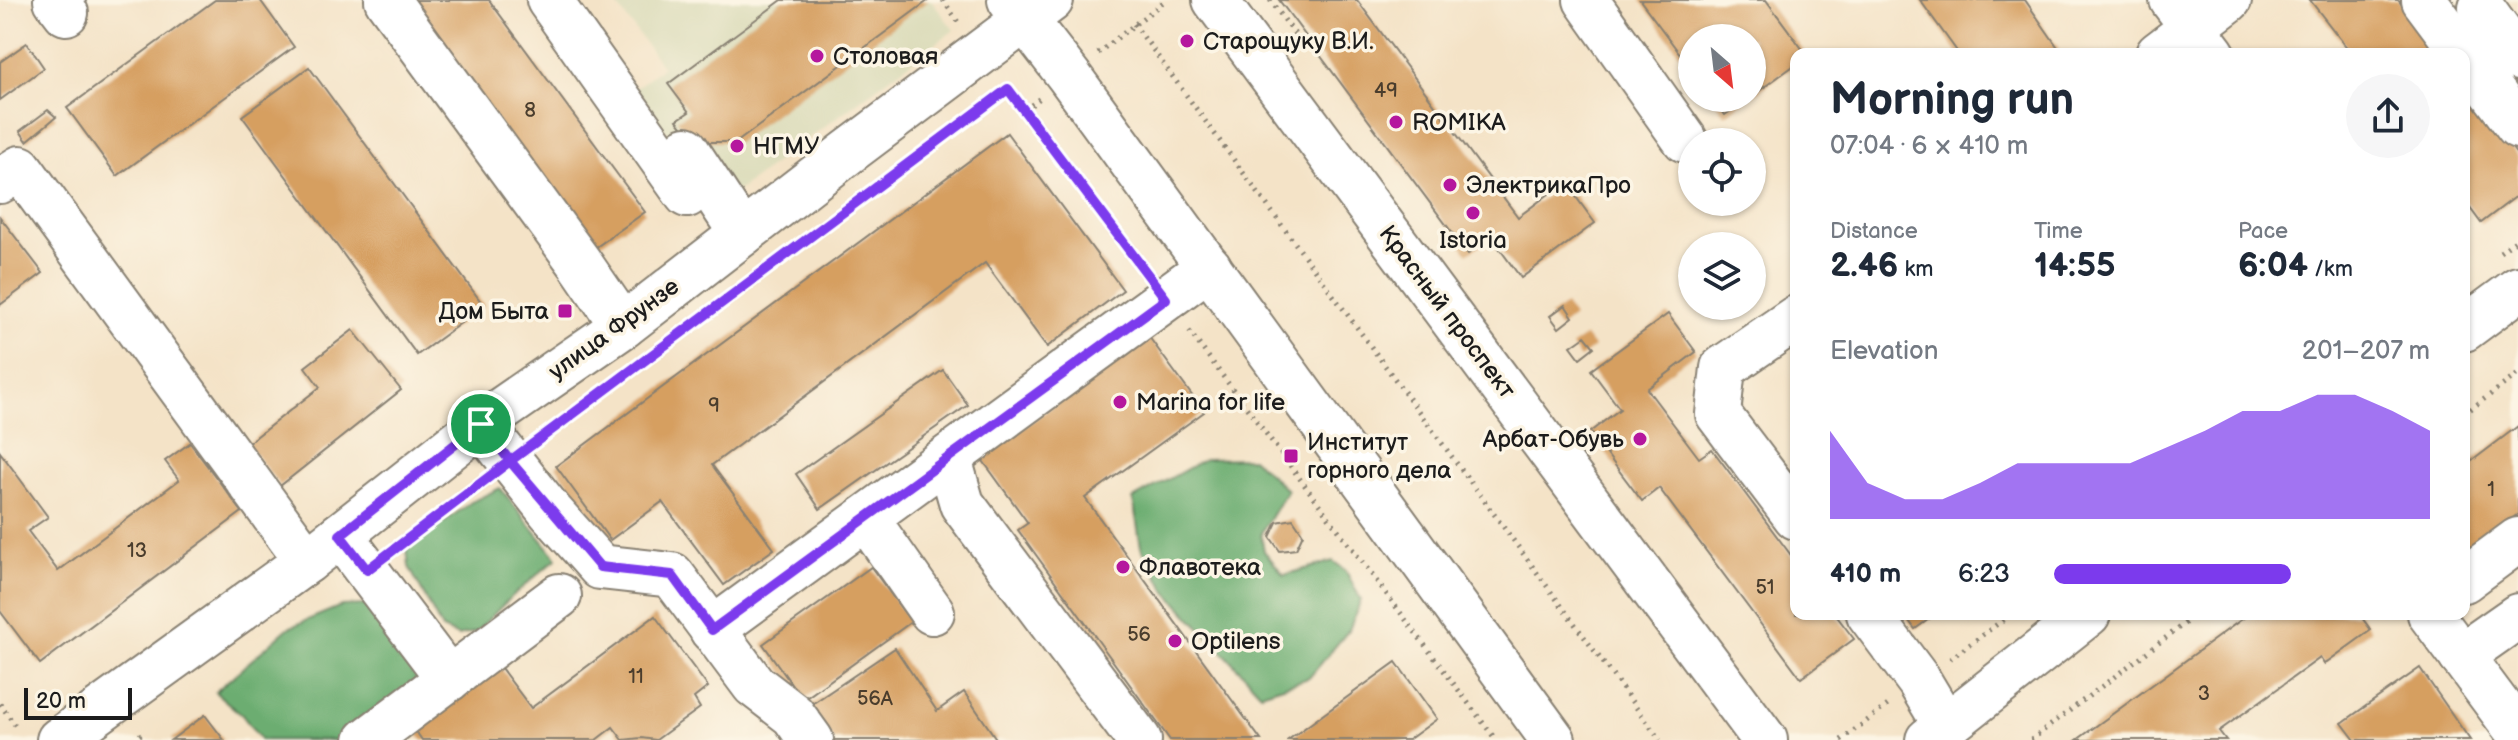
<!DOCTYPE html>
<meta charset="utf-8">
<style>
:root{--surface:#fff;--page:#f6f6f7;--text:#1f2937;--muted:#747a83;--accent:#7c3aed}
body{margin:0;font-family:"Balsamiq Sans",sans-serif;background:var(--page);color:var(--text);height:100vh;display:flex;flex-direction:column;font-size:30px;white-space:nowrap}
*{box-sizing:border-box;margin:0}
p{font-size:26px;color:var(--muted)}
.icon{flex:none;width:44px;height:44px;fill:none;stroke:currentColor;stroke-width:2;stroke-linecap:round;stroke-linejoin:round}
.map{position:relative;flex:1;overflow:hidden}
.details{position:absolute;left:1790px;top:48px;width:680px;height:572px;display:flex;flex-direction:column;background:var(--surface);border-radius:16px;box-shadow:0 2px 6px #0004}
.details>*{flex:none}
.needle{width:52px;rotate:152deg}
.controls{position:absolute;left:1678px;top:24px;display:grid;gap:16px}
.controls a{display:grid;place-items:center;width:88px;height:88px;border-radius:50%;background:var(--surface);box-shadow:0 2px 6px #0004;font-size:40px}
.scale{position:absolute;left:24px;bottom:20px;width:108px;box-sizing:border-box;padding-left:8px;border:4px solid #1c1c1c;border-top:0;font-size:22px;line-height:28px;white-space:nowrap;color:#1c1c1c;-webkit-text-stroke:6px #fcf5e5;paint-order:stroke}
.pin{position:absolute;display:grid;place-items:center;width:68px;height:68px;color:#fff;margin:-34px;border:4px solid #fff;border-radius:50%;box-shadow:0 2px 8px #0007}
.round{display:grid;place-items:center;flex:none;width:84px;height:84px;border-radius:42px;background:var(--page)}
.overview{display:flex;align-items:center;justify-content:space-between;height:136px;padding:0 40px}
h1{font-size:44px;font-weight:700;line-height:60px}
.metrics{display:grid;grid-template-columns:repeat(3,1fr);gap:12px;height:136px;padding:8px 40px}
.metrics div{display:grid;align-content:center}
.metrics b{font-size:34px;font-weight:700}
.metrics small{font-size:22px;font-weight:400}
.metrics p{font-size:22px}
.chart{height:224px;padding:16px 40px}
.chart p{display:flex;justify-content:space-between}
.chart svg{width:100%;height:144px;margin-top:8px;fill:var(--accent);opacity:.7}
ul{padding:0 40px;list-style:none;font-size:26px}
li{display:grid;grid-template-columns:128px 96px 1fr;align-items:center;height:60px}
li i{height:20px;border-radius:10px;background:var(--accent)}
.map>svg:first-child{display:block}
</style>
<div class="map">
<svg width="2518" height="740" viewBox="0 0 2518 740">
<rect width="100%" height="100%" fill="#fcf5e5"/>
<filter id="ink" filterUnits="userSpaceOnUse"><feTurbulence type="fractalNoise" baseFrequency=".0125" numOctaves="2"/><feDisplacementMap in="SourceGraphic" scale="16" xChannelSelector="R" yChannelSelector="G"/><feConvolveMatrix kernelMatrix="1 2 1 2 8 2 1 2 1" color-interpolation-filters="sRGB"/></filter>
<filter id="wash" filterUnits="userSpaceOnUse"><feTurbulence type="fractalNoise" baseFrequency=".006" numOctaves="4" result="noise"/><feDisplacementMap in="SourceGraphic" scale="32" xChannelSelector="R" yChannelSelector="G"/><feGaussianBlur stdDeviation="1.8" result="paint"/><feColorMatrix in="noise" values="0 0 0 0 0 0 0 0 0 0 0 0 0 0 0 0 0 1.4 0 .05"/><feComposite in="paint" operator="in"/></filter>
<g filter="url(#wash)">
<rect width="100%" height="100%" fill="#f4e3c7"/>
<path fill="#ddddbc" d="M613 0H931L954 30 720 204 634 89 663 67Z"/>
<g fill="#6cad71" stroke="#446446" stroke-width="2">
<path d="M1252 458 1287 490 1261 533 1264 551 1284 575 1333 561 1346 571 1361 600 1349 630 1309 678 1261 693 1167 592 1141 547 1133 499 1205 459Z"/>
<path d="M500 488 557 558 509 599 476 632 458 636 442 629 409 567 407 550 471 502Z"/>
<path d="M366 605 420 675 405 699 341 740H261L242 715 215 692 288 628 341 606Z"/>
</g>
<g id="blocks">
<g fill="#d69f61">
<path d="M215 0H260L294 47 117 176 67 108Z"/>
<path d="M407 0H489L645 212 592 250Z"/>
<path d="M782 0H929L737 142H695L677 120 689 112 668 84Z"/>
<path d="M1279 0H1357L1518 217 1565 182 1595 223 1521 278 1491 237 1468 254Z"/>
<path d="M1640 0H1766L1806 54H1796V64L1752 96V38H1692V70Z"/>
<path d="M1920 0H2025L2059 49 2052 54H1959Z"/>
<path d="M2310 0H2398L2440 54H2352Z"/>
<path d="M27 43 44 68 0 100V62Z"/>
<path d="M309 67 484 306 417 355 242 116Z"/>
<path d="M2464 86 2518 156V195L2481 223 2464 200Z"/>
<path d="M1712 98H1749L1725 115Z"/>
<path d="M48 110 56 117 27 141 20 131Z"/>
<path d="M1007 133 1123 290 1047 347 985 263 712 465 774 549 724 585 662 502 610 540 556 466Z"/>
<path d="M0 217 43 273 0 305Z"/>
<path d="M1565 305 1573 317 1559 328 1550 316Z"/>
<path d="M1668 314 1696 352 1647 389 1699 458 1712 449 1796 562V614H1835L1854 639 1801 678 1659 488 1642 501 1590 432 1620 409 1591 370Z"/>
<path d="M353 330 401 390 280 486 247 444 320 387 305 367Z"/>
<path d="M1585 336 1594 347 1580 358 1571 346Z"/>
<path d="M1149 337 1204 412 1085 498 1261 740H1170L1018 530 1028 523 981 458Z"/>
<path d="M943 370 968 405 820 509 796 474Z"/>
<path d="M2518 426V514L2464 554V467Z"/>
<path d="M190 443 242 512 40 664 0 611V452L48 517 28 531 58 571 179 480 165 461Z"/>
<path d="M1293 519 1303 534 1296 549 1280 551 1270 537 1277 522Z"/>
<path d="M871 567 911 622 803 700 763 644Z"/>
<path d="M1904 614H1936L1915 629Z"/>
<path d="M2249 614H2359L2371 630 2324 664 2320 658 2219 731 2226 740H2077Z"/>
<path d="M655 616 708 687 694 698 700 708 656 740 641 738 623 740 613 727 596 740H422L410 723 495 660 531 708Z"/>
<path d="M895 648 937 711 964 692 997 740H833L809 706Z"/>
<path d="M1396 662 1437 719 1408 740H1288Z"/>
<path d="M2420 668 2470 740H2355L2342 723Z"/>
<path d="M205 715 224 740H171Z"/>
</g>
</g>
</g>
<g filter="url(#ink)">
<use href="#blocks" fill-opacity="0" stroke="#888072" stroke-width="2"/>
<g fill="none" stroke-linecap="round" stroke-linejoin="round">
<defs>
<g id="minor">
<path d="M56 0 66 13"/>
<path d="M387 0 579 262 623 326"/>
<path d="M549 0 687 195"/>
<path d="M1586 0 1685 140"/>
<path d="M2172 0 2213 54"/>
<path d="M2424 0 2518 126"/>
<path d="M2481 7 2518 58"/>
<path d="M2158 54 2229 0"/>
<path d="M686 149 742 234"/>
<path d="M0 181 20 168 307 561"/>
<path d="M1796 318 1723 368 1718 414 1796 517"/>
<path d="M2464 329 2518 289"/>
<path d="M481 424 550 511 600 567 672 575 754 685 793 715 811 740"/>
<path d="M949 459 962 504 1139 740"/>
<path d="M866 518 932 612"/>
<path d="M340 535 449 679"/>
<path d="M2464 580 2518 540"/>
<path d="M1869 614 1919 681 1946 726"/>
<path d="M2430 614 2518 732"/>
<path d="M712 630 1209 267"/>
<path d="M2461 656 2518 616"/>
<path d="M367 740 559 596"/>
<path d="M1928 740 2088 614"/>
</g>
<g id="major">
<path d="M1010 0 1069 76 1553 740"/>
<path d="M1215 0 1765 740"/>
<path d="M59 740 307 561 481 424 623 326 847 153 1051 0"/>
</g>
</defs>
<use href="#minor" stroke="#888072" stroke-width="48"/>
<use href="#major" stroke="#888072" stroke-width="48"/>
<g stroke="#888072" stroke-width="5" stroke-dasharray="2 6" stroke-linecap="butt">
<path d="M943 0 958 22"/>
<path d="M1270 0 1305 48"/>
<path d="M1134 24 1660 740"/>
<path d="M1098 53 1166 0"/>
<path d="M1007 88 1143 268"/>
<path d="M1025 110 1040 98"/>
<path d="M791 251 1008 89"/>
<path d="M2500 252 2518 239"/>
<path d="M1189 331 1496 740"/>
<path d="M2464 414 2518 374"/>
<path d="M541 438 591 401"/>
<path d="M398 547 479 485"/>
<path d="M1950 659 2011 614"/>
<path d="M0 704 18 729"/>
<path d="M133 740 144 732"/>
<path d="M1841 740 1888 705"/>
<path d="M2031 740 2197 614"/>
</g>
<use href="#minor" stroke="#fff" stroke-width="44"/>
<use href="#major" stroke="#fff" stroke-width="44"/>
</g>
</g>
<g fill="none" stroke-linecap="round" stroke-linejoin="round" filter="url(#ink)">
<defs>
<path id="route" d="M481 424 340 535 367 570 510 461 600 567 672 575 712 630 1166 299 1008 89 510 461 481 424"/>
</defs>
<use href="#route" stroke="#fff" stroke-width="16"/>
<use href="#route" stroke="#7c3aed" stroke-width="10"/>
</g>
<g fill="#b5179e" stroke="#fcf5e5" stroke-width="3">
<circle cx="1187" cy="41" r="8"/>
<circle cx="817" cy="56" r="8"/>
<circle cx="1396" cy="122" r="8"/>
<circle cx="737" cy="146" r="8"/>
<circle cx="1450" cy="185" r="8"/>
<circle cx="1473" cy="213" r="8"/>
<rect x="557" y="303" width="16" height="16" rx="4"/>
<circle cx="1120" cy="402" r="8"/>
<circle cx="1640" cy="439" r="8"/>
<rect x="1283" y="448" width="16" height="16" rx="4"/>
<circle cx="1123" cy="567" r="8"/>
<circle cx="1175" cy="641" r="8"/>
</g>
<g text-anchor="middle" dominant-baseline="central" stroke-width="7" stroke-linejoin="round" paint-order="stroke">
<g font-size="20" fill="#4a3d2d">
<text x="1386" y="91">49</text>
<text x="530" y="111">8</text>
<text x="714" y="406">9</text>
<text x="2491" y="490">1</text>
<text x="137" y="551">13</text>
<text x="1765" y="588">51</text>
<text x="1139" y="635">56</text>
<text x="636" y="677">11</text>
<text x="2204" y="694">3</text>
<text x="875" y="699">56А</text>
</g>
<g font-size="24" fill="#1c1c1c" stroke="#fcf5e5" text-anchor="start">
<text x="1203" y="41">Старощуку В.И.</text>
<text x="833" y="56">Столовая</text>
<text x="1412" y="122">ROMIKA</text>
<text x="753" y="146">НГМУ</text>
<text x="1466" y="185">ЭлектрикаПро</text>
<text x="1473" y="240" text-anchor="middle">Istoria</text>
<text x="549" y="311" text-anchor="end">Дом Быта</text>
<text x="1136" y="402">Marina for life</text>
<text x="1624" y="439" text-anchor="end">Арбат-Обувь</text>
<text x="1307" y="442">Институт<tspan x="1307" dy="28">горного дела</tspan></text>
<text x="1139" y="567">Флавотека</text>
<text x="1191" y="641">Optilens</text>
</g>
<g font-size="24" fill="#1c1c1c" stroke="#fcf5e5">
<text transform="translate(1447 312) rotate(53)">Красный проспект</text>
<text transform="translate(614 329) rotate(-36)">улица Фрунзе</text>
</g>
</g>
</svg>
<div class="controls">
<a><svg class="needle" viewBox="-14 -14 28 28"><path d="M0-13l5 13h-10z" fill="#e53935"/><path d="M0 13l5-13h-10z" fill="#747a83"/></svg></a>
<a><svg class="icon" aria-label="locate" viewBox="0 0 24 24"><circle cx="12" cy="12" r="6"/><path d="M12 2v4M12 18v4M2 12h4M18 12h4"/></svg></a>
<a><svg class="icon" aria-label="layers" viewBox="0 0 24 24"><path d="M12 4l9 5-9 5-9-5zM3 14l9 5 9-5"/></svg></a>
</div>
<div class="scale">20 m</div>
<div class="pin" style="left:481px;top:424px;background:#1e9e55"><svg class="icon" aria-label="arrive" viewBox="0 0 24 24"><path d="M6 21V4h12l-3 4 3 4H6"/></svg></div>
<section class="details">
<div class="overview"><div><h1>Morning run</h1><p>07:04 · 6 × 410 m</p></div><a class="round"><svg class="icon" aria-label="share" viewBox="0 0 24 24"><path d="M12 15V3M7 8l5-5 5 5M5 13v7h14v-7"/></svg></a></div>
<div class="metrics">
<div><p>Distance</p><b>2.46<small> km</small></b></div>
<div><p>Time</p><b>14:55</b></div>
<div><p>Pace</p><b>6:04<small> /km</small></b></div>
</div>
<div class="chart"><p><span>Elevation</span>201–207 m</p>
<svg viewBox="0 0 160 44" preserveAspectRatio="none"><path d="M0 44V17L10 33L20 38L30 38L40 33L50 27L60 27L70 27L80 27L90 22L100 17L110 11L120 11L130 6L140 6L150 11L160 17V44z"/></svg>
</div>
<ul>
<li><b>410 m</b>6:23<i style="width:63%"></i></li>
</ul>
</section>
</div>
